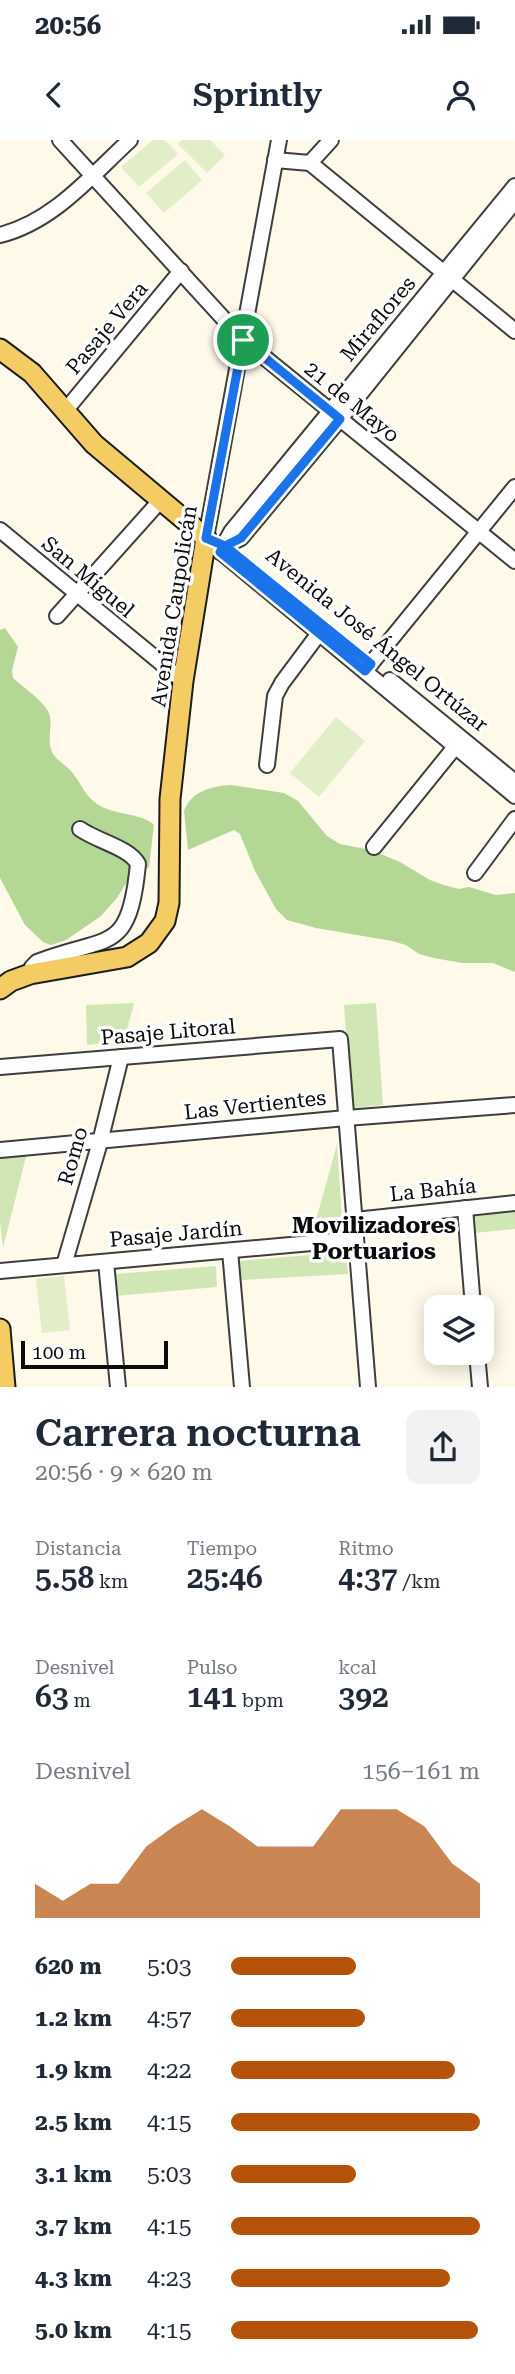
<!DOCTYPE html>
<html lang="es">
<meta charset="utf-8">
<style>
:root{--surface:#fff;--page:#f2f2f3;--text:#1f2937;--muted:#747a83;--accent:#b45309}
body{margin:0;font-family:"Roboto Serif",serif;background:var(--page);color:var(--text);height:100vh;display:flex;flex-direction:column;font-size:26px;white-space:nowrap}
*{box-sizing:border-box;margin:0}
p{font-size:23px;color:var(--muted)}
.icon{flex:none;width:38px;height:38px;fill:none;stroke:currentColor;stroke-width:2;stroke-linecap:round;stroke-linejoin:round}
.map{position:relative;height:1247px;overflow:hidden}
.sheet{display:flex;flex-direction:column;background:var(--surface);flex:1}
.sheet>*{flex:none}
.buttons{position:absolute;left:424px;top:1155px;display:grid;gap:14px}
.buttons a{display:grid;place-items:center;width:70px;height:70px;border-radius:14px;background:var(--surface);box-shadow:0 4px 18px #0003;font-size:35px}
.scale{position:absolute;left:21px;bottom:18px;width:147px;box-sizing:border-box;padding-left:7px;border:4px solid #0b0b0b;border-top:0;font-size:19px;line-height:24px;white-space:nowrap;color:#0b0b0b;-webkit-text-stroke:5px #fff;paint-order:stroke}
.pin{position:absolute;display:grid;place-items:center;width:60px;height:60px;color:#fff;margin:-30px;border:4px solid #fff;border-radius:50%;box-shadow:0 2px 7px #0007}
.round{display:grid;place-items:center;flex:none;width:74px;height:74px;border-radius:14px;background:var(--page)}
.summary{display:flex;align-items:center;justify-content:space-between;height:119px;padding:0 35px}
h1{font-size:38px;font-weight:600;line-height:52px}
.stats{display:grid;grid-template-columns:repeat(3,1fr);gap:10px;height:119px;padding:7px 35px}
.stats div{display:grid;align-content:center}
.stats b{font-size:30px;font-weight:600}
.stats small{font-size:19px;font-weight:400}
.stats p{font-size:19px}
.chart{height:196px;padding:14px 35px}
.chart p{display:flex;justify-content:space-between}
.chart svg{width:100%;height:126px;margin-top:7px;fill:var(--accent);opacity:.7}
ul{padding:0 35px;list-style:none;font-size:23px}
li{display:grid;grid-template-columns:112px 84px 1fr;align-items:center;height:52px}
li i{height:18px;border-radius:9px;background:var(--accent)}
.status{display:flex;justify-content:space-between;align-items:center;height:49px;padding:0 35px;background:var(--surface);direction:ltr}
.status svg{height:19px;fill:currentColor}
header{display:flex;justify-content:space-between;align-items:center;height:91px;padding:0 35px;background:var(--surface);font-size:32px;font-weight:600}
.map>svg:first-child{display:block}
</style>
<div class="status"><b>20:56</b><svg viewBox="0 0 49 12"><path d="M0 12V9h3v3zM5 12V6h3v6zM10 12V3h3v9zM15 12V0h3v12zM26 1h20v11H26zM47 4h2v5h-2z"/></svg></div>
<header><svg class="icon" aria-label="back" viewBox="0 0 24 24"><path d="M15 5l-7 7 7 7"/></svg>Sprintly<svg class="icon" aria-label="person" viewBox="0 0 24 24"><circle cx="12" cy="8" r="4"/><path d="M4 21q1-7 8-7t8 7"/></svg></header>
<div class="map">
<svg width="515" height="1247" viewBox="0 0 515 1247">
<rect width="100%" height="100%" fill="#fef9e9"/>
<g fill="#d0e7b5">
<path d="M134 863 124 901 87 905 86 865Z"/>
<path d="M376 863 383 965 352 968 344 865Z"/>
<path d="M337 1004 343 1092 312 1095Z"/>
<path d="M27 1013 3 1108 0 1082V1015Z"/>
<path d="M515 1068V1089L474 1093 472 1072Z"/>
<path d="M346 1112 348 1134 241 1140 239 1121Z"/>
<path d="M216 1126 217 1147 116 1156 115 1134Z"/>
</g>
<g fill="#b5d795">
<path d="M5 488 18 507 12 530 13 538C25 549 39 557 48 571 54 582 47 597 51 609 54 619 62 622 68 628 78 637 82 650 91 659 109 677 140 671 154 685L149 727 130 737 117 758 101 776 66 800 51 805 43 802 25 785 0 738V490Z"/>
<path d="M231 645 284 653 298 661 327 696 340 704 371 710 400 722 430 740 444 745 459 749 469 747 496 755 515 753V832L493 823H462L434 818 419 814 406 805 392 801 316 788 287 780 276 769 255 731 240 694 234 690 188 710 184 671C191 651 212 646 231 645Z"/>
</g>
<g fill="#e2eec7">
<path d="M153 0H165L178 14 139 47 121 27Z"/>
<path d="M182 0H210L225 15 207 33 178 4Z"/>
<path d="M185 20 202 40 164 73 146 53Z"/>
<path d="M336 577 365 601 319 657 290 633Z"/>
<path d="M64 1136 70 1190 42 1193 36 1139Z"/>
</g>
<g fill="none" stroke-linecap="round" stroke-linejoin="round">
<defs>
<g id="minor">
<path d="M60 0 243 200 515 421"/>
<path d="M275 20 310 23 515 191"/>
<path d="M310 23 331 0"/>
<path d="M0 95C53 82 91 36 130 0"/>
<path d="M65 271 181 131"/>
<path d="M0 390 183 541"/>
<path d="M206 398 279 0"/>
<path d="M224 406 241 398 340 279 515 61"/>
<path d="M215 407 515 656"/>
<path d="M220 412 231 392 515 46"/>
<path d="M57 476 160 361"/>
<path d="M365 531 515 347"/>
<path d="M390 540 515 642"/>
<path d="M267 625 275 556 282 543 323 488"/>
<path d="M374 707 459 602"/>
<path d="M475 733 515 679"/>
<path d="M30 834 32 827 37 822C109 794 129 816 138 724 130 708 97 701 80 689"/>
<path d="M0 927 340 899 368 1247"/>
<path d="M0 1010 346 978 515 965"/>
<path d="M465 1068 473 1167"/>
<path d="M355 1080 515 1063"/>
<path d="M230 1111 242 1247"/>
<path d="M106 1122 118 1247"/>
<path d="M64 1125 100 1002 121 917"/>
<path d="M0 1131 356 1099"/>
<path d="M477 1213 480 1247"/>
</g>
<g id="major">
<path d="M0 209 32 233 94 304 206 398 183 541 170 659 169 763 165 781 149 803 127 817 30 834 11 841 0 849"/>
<path d="M0 1189 5 1247"/>
</g>
</defs>
<use href="#minor" stroke="#3e3e3e" stroke-width="18"/>
<use href="#major" stroke="#1c1c1c" stroke-width="23"/>
<use href="#minor" stroke="#fff" stroke-width="14"/>
<use href="#major" stroke="#f4cc64" stroke-width="19"/>
</g>
<g fill="none" stroke-linecap="round" stroke-linejoin="round">
<defs>
<path id="route" d="M243 200 206 398 225 406 371 524 365 531 220 412 225 406 241 398 340 279 243 200"/>
</defs>
<use href="#route" stroke="#fff" stroke-width="14"/>
<use href="#route" stroke="#1a73e8" stroke-width="9"/>
</g>
<g text-anchor="middle" dominant-baseline="central" stroke-width="7" stroke-linejoin="round" paint-order="stroke">
<g font-size="21" fill="#0b0b0b" stroke="#fff">
<text transform="translate(378 179) rotate(-50)">Miraflores</text>
<text transform="translate(107 188) rotate(-50)">Pasaje Vera</text>
<text transform="translate(352 262) rotate(39)">21 de Mayo</text>
<text transform="translate(88 437) rotate(40)">San Miguel</text>
<text transform="translate(174 466) rotate(-81)">Avenida Caupolicán</text>
<text transform="translate(377 500) rotate(39)">Avenida José Ángel Ortúzar</text>
<text transform="translate(168 892) rotate(-5)">Pasaje Litoral</text>
<text transform="translate(255 965) rotate(-6)">Las Vertientes</text>
<text transform="translate(73 1016) rotate(-74)">Romo</text>
<text transform="translate(433 1050) rotate(-6)">La Bahía</text>
<text transform="translate(176 1094) rotate(-5)">Pasaje Jardín</text>
</g>
<g font-size="23" font-weight="bold" fill="#0b0b0b" stroke="#fff">
<text x="374" y="1085">Movilizadores<tspan x="374" dy="26">Portuarios</tspan></text>
</g>
</g>
</svg>
<div class="buttons">
<a><svg class="icon" aria-label="layers" viewBox="0 0 24 24"><path d="M12 4l9 5-9 5-9-5zM3 14l9 5 9-5"/></svg></a>
</div>
<div class="scale">100 m</div>
<div class="pin" style="left:243px;top:200px;background:#1e9e55"><svg class="icon" aria-label="arrive" viewBox="0 0 24 24"><path d="M6 21V4h12l-3 4 3 4H6"/></svg></div>
</div>
<section class="sheet">
<div class="summary"><div><h1>Carrera nocturna</h1><p>20:56 · 9 × 620 m</p></div><a class="round"><svg class="icon" aria-label="share" viewBox="0 0 24 24"><path d="M12 15V3M7 8l5-5 5 5M5 13v7h14v-7"/></svg></a></div>
<div class="stats">
<div><p>Distancia</p><b>5.58<small> km</small></b></div>
<div><p>Tiempo</p><b>25:46</b></div>
<div><p>Ritmo</p><b>4:37<small> /km</small></b></div>
</div>
<div class="stats">
<div><p>Desnivel</p><b>63<small> m</small></b></div>
<div><p>Pulso</p><b>141<small> bpm</small></b></div>
<div><p>kcal</p><b>392</b></div>
</div>
<div class="chart"><p><span>Desnivel</span>156–161 m</p>
<svg viewBox="0 0 160 44" preserveAspectRatio="none"><path d="M0 44V32L10 38L20 32L30 32L40 19L50 12L60 6L70 12L80 19L90 19L100 19L110 6L120 6L130 6L140 12L150 25L160 32V44z"/></svg>
</div>
<ul>
<li><b>620 m</b>5:03<i style="width:50%"></i></li>
<li><b>1.2 km</b>4:57<i style="width:54%"></i></li>
<li><b>1.9 km</b>4:22<i style="width:90%"></i></li>
<li><b>2.5 km</b>4:15<i style="width:100%"></i></li>
<li><b>3.1 km</b>5:03<i style="width:50%"></i></li>
<li><b>3.7 km</b>4:15<i style="width:100%"></i></li>
<li><b>4.3 km</b>4:23<i style="width:88%"></i></li>
<li><b>5.0 km</b>4:15<i style="width:99%"></i></li>
</ul>
</section>
